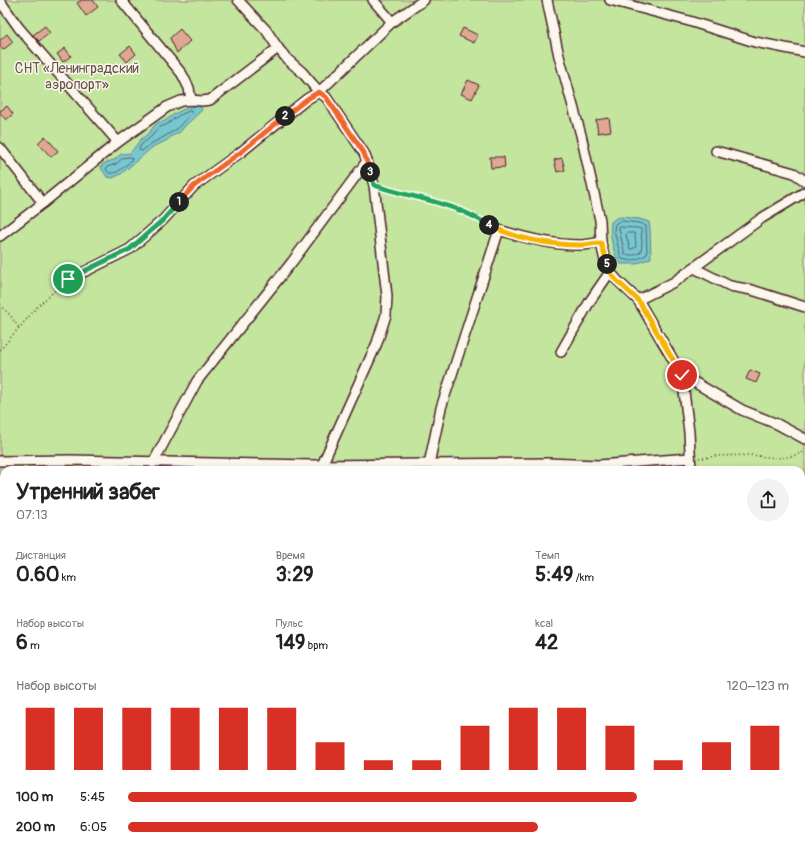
<!DOCTYPE html>
<html lang="ru">
<meta charset="utf-8">
<style>
:root{--surface:#fff;--page:#f2f2f2;--text:#222;--muted:#767676;--accent:#d93025}
body{margin:0;font-family:Pangolin,sans-serif;background:var(--page);color:var(--text);height:100vh;display:flex;flex-direction:column;font-size:15px;white-space:nowrap}
*{box-sizing:border-box;margin:0}
p{font-size:13px;color:var(--muted)}
.icon{flex:none;width:22px;height:22px;fill:none;stroke:currentColor;stroke-width:2;stroke-linecap:round;stroke-linejoin:round}
.map{position:relative;flex:1;overflow:hidden}
.drawer{position:absolute;left:0px;top:466px;width:805px;height:384px;display:flex;flex-direction:column;background:var(--surface);border-radius:12px 12px 0 0;box-shadow:0 2px 6px #0003}
.drawer>*{flex:none}
.pin{position:absolute;display:grid;place-items:center;width:34px;height:34px;color:#fff;margin:-17px;border:2px solid #fff;border-radius:50%;box-shadow:0 1px 4px #0007}
.km{position:absolute;width:20px;height:20px;margin:-10px;border-radius:50%;background:#222;color:#fff;font-size:11px;line-height:20px;text-align:center}
.round{display:grid;place-items:center;flex:none;width:42px;height:42px;border-radius:21px;background:var(--page)}
.headline{display:flex;align-items:center;justify-content:space-between;height:68px;padding:0 16px}
h1{font-size:22px;font-weight:800;line-height:30px}
.figures{display:grid;grid-template-columns:repeat(3,1fr);gap:6px;height:68px;padding:4px 16px}
.figures div{display:grid;align-content:center}
.figures b{font-size:20px;font-weight:800}
.figures small{font-size:11px;font-weight:400}
.figures p{font-size:11px}
.chart{height:112px;padding:8px 16px}
.chart p{display:flex;justify-content:space-between}
.chart svg{width:100%;height:72px;margin-top:4px;stroke:var(--accent);stroke-width:6}
ul{padding:0 16px;list-style:none;font-size:13px}
li{display:grid;grid-template-columns:64px 48px 1fr;align-items:center;height:30px}
li i{height:10px;border-radius:5px;background:var(--accent)}
.map>svg:first-child{display:block}
</style>
<div class="map">
<svg width="805" height="850" viewBox="0 0 805 850">
<rect width="100%" height="100%" fill="#f5e7da"/>
<filter id="ink" filterUnits="userSpaceOnUse"><feTurbulence type="fractalNoise" baseFrequency=".025" numOctaves="2"/><feDisplacementMap in="SourceGraphic" scale="8" xChannelSelector="R" yChannelSelector="G"/><feConvolveMatrix kernelMatrix="1 2 1 2 8 2 1 2 1" color-interpolation-filters="sRGB"/></filter>
<g filter="url(#ink)">
<g fill="#c4e59d" stroke="#878264">
<path d="M0 0H805V850H175L169 846H801V470H4V750L0 748Z"/>
<path d="M0 758 4 761V846H90L89 850H0Z"/>
</g>
<g fill="#76c7cf" stroke="#64848d">
<path d="M198 105 200 106 202 110 185 126 180 132 172 136 166 141 154 146 121 174 113 178 107 177 101 168 102 165 107 162 114 160 121 154 130 153 132 151 140 140 149 133 155 125 159 122C165 123 170 116 176 113 183 109 190 107 198 105Z"/>
<path d="M621 217 640 219 649 222 650 228 651 258 636 264H621C613 256 609 233 611 222L616 218Z"/>
</g>
<g fill="none" stroke-linecap="round" stroke-linejoin="round">
<g stroke="#5c626d" stroke-width="1">
<path d="M190 111 192 112V114L182 123 177 129 170 133 164 137 152 143 142 151 139 150V149L141 145 152 136 158 128 166 125 178 116Z"/>
<path d="M131 157 132 158V160C126 165 117 175 109 173L106 169 107 167 116 164 123 158Z"/>
<path d="M621 221 639 223 646 226 647 254 646 255C638 259 629 263 621 258L614 230 615 224 618 222Z"/>
<path d="M619 227H621L638 228 641 229 642 243 641 252 634 255H625L619 229Z"/>
<path d="M628 233H634L635 235 636 247 632 249H630L626 235Z"/>
</g>
</g>
<g fill="#dea893" stroke="#4a1f2b">
<path d="M82 0H93L98 7 86 16 77 3Z"/>
<path d="M45 26 50 33 39 41 33 35Z"/>
<path d="M463 28 478 35 474 43 459 36Z"/>
<path d="M180 29 190 41 177 53 170 38Z"/>
<path d="M7 34 13 42 3 50 0 46V40Z"/>
<path d="M130 46 136 54 127 62 120 54Z"/>
<path d="M65 48 71 56 63 62 57 54Z"/>
<path d="M468 80 479 85 472 99 461 94Z"/>
<path d="M7 106 13 114 6 120 0 113V111Z"/>
<path d="M609 118 611 131 598 133 596 120Z"/>
<path d="M45 136 58 151 51 157 38 143Z"/>
<path d="M490 157H504L505 167 491 168Z"/>
<path d="M562 158 565 170 557 172 554 160Z"/>
<path d="M750 370 760 374 756 383 746 379Z"/>
</g>
<g fill="none" stroke-linecap="round" stroke-linejoin="round">
<defs>
<g id="minor">
<path d="M121 0 182 74 189 88 191 100"/>
<path d="M238 0 266 30 278 48 287 59 302 72 319 92 326 97 364 153 367 161 374 185 387 296 386 315 377 343 322 465"/>
<path d="M373 0 392 22"/>
<path d="M547 0 559 56 581 135 600 220 601 243 605 261 610 272 617 280 638 300 682 375 689 432 691 470"/>
<path d="M610 0 689 21 755 42 805 52"/>
<path d="M0 1 19 28 118 142"/>
<path d="M0 148 43 203"/>
<path d="M716 151 794 173 805 181"/>
<path d="M0 236 43 203 118 142 167 107 181 101 191 100 202 101 210 100 278 48"/>
<path d="M694 268 730 286 752 290 805 307"/>
<path d="M84 272 130 249 163 220 194 186 241 152 307 99 319 92 392 22 424 0"/>
<path d="M638 300 674 282 762 218 805 192"/>
<path d="M561 352 590 301 610 272"/>
<path d="M682 375 742 410 777 424 805 439"/>
<path d="M0 461 70 460 313 465 547 463 599 465 690 458"/>
<path d="M153 463 197 381 292 262 367 161"/>
<path d="M429 464 441 408 499 230C525 238 552 245 579 245 587 245 594 243 601 243"/>
<path d="M0 524 4 525"/>
<path d="M0 618 4 620"/>
<path d="M0 748 4 750"/>
<path d="M0 769 4 772"/>
<path d="M801 821 805 816"/>
<path d="M169 846 175 850"/>
<path d="M224 846 226 850"/>
<path d="M326 846 330 850"/>
<path d="M595 846 601 850"/>
<path d="M95 850 96 846"/>
<path d="M241 850 247 846"/>
<path d="M713 850 715 846"/>
<path d="M786 850 788 846"/>
</g>
</defs>
<use href="#minor" stroke="#4a1f2b" stroke-width="12"/>
<g stroke="#4a1f2b" stroke-width="1.5" stroke-dasharray="1 3" stroke-linecap="butt">
<path d="M383 188 422 198 460 210 491 226"/>
<path d="M0 305 10 315 19 328"/>
<path d="M0 350 37 307 68 279 77 275"/>
<path d="M699 458H705L715 456 749 455C756 455 762 457 768 457 781 459 794 457 805 451"/>
<path d="M494 846 498 850"/>
</g>
<use href="#minor" stroke="#fbf7ec" stroke-width="9"/>
</g>
</g>
<g fill="none" stroke-linecap="round" stroke-linejoin="round" filter="url(#ink)">
<defs>
<path id="split-1" d="M68 279 130 249 163 220 179 202"/>
<path id="split-2" d="M179 202 194 186 241 152 285 116"/>
<path id="split-3" d="M285 116 307 99 319 92 326 97 364 153 370 172"/>
<path id="split-4" d="M370 172 374 185C402 195 432 199 459 210 470 214 480 220 489 225"/>
<path id="split-5" d="M489 225C516 239 550 245 580 245 587 245 594 243 601 243L607 264"/>
<path id="split-6" d="M607 264 610 272 616 280 638 300 682 375"/>
</defs>
<use href="#split-1" stroke="#fff" stroke-width="8"/>
<use href="#split-2" stroke="#fff" stroke-width="8"/>
<use href="#split-3" stroke="#fff" stroke-width="8"/>
<use href="#split-4" stroke="#fff" stroke-width="8"/>
<use href="#split-5" stroke="#fff" stroke-width="8"/>
<use href="#split-6" stroke="#fff" stroke-width="8"/>
<use href="#split-1" stroke="#22a559" stroke-width="5"/>
<use href="#split-2" stroke="#f0652b" stroke-width="5"/>
<use href="#split-3" stroke="#f0652b" stroke-width="5"/>
<use href="#split-4" stroke="#22a559" stroke-width="5"/>
<use href="#split-5" stroke="#f5b400" stroke-width="5"/>
<use href="#split-6" stroke="#f5b400" stroke-width="5"/>
</g>
<g text-anchor="middle" dominant-baseline="central" stroke-width="3" stroke-linejoin="round" paint-order="stroke">
<g font-size="14" fill="#685048" stroke="#fbf7ec">
<text x="77" y="68">СНТ «Ленинградский<tspan x="77" dy="16">аэропорт»</tspan></text>
</g>
</g>
</svg>
<div class="pin" style="left:68px;top:279px;background:#1e9e55"><svg class="icon" aria-label="arrive" viewBox="0 0 24 24"><path d="M6 21V4h12l-3 4 3 4H6"/></svg></div>
<div class="pin" style="left:682px;top:375px;background:#d93025"><svg class="icon" aria-label="check" viewBox="0 0 24 24"><path d="M5 12l5 5 9-10"/></svg></div>
<b class="km" style="left:179px;top:202px">1</b>
<b class="km" style="left:285px;top:116px">2</b>
<b class="km" style="left:370px;top:172px">3</b>
<b class="km" style="left:489px;top:225px">4</b>
<b class="km" style="left:607px;top:264px">5</b>
<section class="drawer">
<div class="headline"><div><h1>Утренний забег</h1><p>07:13</p></div><a class="round"><svg class="icon" aria-label="share" viewBox="0 0 24 24"><path d="M12 15V3M7 8l5-5 5 5M5 13v7h14v-7"/></svg></a></div>
<div class="figures">
<div><p>Дистанция</p><b>0.60<small> km</small></b></div>
<div><p>Время</p><b>3:29</b></div>
<div><p>Темп</p><b>5:49<small> /km</small></b></div>
</div>
<div class="figures">
<div><p>Набор высоты</p><b>6<small> m</small></b></div>
<div><p>Пульс</p><b>149<small> bpm</small></b></div>
<div><p>kcal</p><b>42</b></div>
</div>
<div class="chart"><p><span>Набор высоты</span>120–123 m</p>
<svg viewBox="0 0 160 44" preserveAspectRatio="none"><path d="M5 44V6M15 44V6M25 44V6M35 44V6M45 44V6M55 44V6M65 44V27M75 44V38M85 44V38M95 44V17M105 44V6M115 44V6M125 44V17M135 44V38M145 44V27M155 44V17"/></svg>
</div>
<ul>
<li><b>100 m</b>5:45<i style="width:77%"></i></li>
<li><b>200 m</b>6:05<i style="width:62%"></i></li>
</ul>
</section>
</div>
